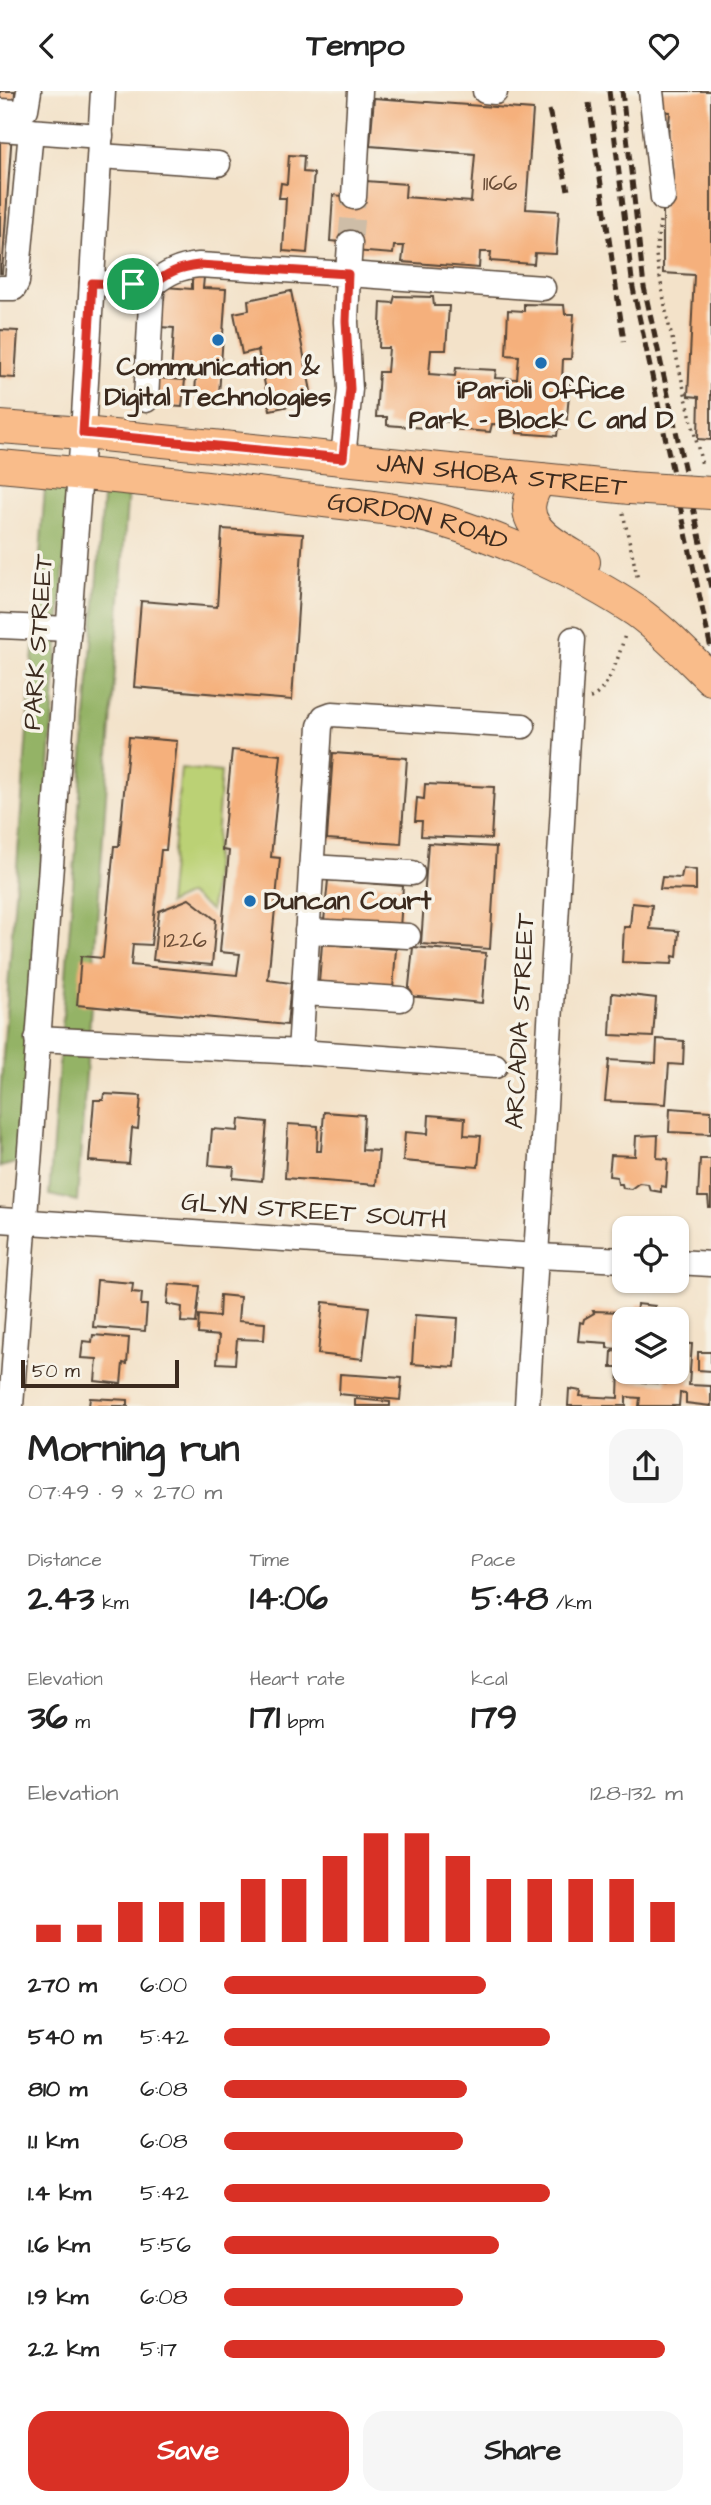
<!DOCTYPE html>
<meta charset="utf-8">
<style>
:root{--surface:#fff;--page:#f6f6f6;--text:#222;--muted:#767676;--accent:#d93025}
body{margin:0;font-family:"Architects Daughter",sans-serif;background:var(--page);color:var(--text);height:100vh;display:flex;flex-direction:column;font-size:26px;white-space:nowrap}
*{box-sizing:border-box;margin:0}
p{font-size:23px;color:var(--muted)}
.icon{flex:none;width:38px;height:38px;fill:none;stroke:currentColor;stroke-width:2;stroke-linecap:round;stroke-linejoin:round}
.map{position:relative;height:1315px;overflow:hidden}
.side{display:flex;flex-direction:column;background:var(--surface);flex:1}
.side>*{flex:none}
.tools{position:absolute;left:612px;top:1125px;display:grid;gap:14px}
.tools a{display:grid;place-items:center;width:77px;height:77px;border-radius:14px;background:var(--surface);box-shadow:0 2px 5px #0004;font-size:35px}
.scale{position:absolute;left:21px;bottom:18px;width:158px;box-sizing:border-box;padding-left:7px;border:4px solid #3b2a1e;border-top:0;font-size:19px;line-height:24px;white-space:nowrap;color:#3b2a1e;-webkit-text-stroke:5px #f7f3e8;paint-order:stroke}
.pin{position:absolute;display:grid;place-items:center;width:60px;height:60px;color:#fff;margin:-30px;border:4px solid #fff;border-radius:50%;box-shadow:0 2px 7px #0007}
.round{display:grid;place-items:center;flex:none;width:74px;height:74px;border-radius:21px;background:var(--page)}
.overview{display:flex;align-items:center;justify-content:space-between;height:119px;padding:0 28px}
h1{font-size:38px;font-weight:800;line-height:52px}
.metrics{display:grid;grid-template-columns:repeat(3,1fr);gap:10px;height:119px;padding:7px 28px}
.metrics div{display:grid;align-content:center}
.metrics b{font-size:35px;font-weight:800}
.metrics small{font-size:19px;font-weight:400}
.metrics p{font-size:19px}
.chart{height:196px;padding:14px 28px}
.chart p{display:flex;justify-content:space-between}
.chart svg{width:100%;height:126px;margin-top:7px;stroke:var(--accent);stroke-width:6}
.action{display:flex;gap:14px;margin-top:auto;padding:14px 28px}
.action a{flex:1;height:80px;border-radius:21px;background:var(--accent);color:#fff;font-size:28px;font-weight:800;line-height:80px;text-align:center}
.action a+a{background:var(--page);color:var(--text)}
ul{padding:0 28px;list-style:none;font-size:23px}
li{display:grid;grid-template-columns:112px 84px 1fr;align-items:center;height:52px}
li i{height:18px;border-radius:9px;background:var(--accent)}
header{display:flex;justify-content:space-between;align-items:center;height:91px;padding:0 28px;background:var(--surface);font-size:32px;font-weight:800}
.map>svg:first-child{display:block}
</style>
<header><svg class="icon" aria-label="back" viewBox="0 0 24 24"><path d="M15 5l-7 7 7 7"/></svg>Tempo<svg class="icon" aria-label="heart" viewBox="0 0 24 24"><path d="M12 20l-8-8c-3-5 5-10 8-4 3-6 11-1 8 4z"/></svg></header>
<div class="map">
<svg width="711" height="1315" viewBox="0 0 711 1315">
<rect width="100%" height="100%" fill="#f7f3e8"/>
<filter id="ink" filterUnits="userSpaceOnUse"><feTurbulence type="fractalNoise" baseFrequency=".0143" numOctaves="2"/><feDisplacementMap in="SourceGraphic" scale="14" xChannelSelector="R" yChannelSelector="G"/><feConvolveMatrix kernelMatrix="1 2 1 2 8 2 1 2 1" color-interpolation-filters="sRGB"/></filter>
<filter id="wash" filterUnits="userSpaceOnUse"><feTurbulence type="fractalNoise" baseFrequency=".00686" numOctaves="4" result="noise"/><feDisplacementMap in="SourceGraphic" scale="28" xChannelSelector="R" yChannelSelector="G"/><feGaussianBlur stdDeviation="1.57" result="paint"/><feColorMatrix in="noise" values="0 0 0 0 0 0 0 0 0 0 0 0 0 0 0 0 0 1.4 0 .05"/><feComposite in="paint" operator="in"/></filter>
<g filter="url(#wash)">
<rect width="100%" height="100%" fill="#f3e2c9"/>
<path fill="#bbd175" stroke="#7b7e4a" stroke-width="2" d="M181 677 221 681 211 820 189 803 168 813Z"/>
<g fill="#94b366" stroke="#686e42" stroke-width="2">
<path d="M70 391 20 1071 0 1076V1006L45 396Z"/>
<path d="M104 395 128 397 77 1110 49 1104Z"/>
</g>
<g id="blocks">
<g fill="#f5b07c">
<path d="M0 0H15L14 16H0Z"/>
<path d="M659 0H711V349L698 348 699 306 688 305 694 184 663 182V107L670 21 657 20Z"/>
<path d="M374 7 533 19 526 118 559 120 556 163 535 162 534 173 490 170 491 161H480L479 177 402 171 404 155H394L393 163 354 160V152L330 150 333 104 365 107 366 90 406 93 405 106 471 111 475 63 370 55Z"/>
<path d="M0 40 12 41 2 182H0Z"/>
<path d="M289 64 304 65 303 81 314 82 307 162 283 160 286 107H279L281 92 287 93Z"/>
<path d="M192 185 204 186 203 197 226 198 219 304 195 303 196 286 171 284 174 237 160 236 161 208H164L165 196 192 198Z"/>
<path d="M291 200 313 310 270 319 258 259 242 263 234 222 249 219 248 209Z"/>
<path d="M395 205 433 206 434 215H449L446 259H431L429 283 455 285 456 277 496 279 495 287 517 288 519 265 506 264 508 219 524 220V213L564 214 565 223H574L571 268H563L562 291H570L566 338 558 337 557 345 517 342V334L492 333 490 341 451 338V331L427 329 425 337 387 334V326H376L379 281H387L389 257H379L381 211 393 212Z"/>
<path d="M0 239 18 240 15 287 0 286Z"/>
<path d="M156 287 185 289 182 316 154 314Z"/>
<path d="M222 438 303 443 292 609 134 596 141 510 217 516Z"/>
<path d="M129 646 177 650 166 759H161L151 854 133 853 131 874 237 884 240 863 220 861 229 760 222 759 232 659 281 664 271 766 280 767 268 889 291 892 287 934 77 914 81 865 103 867 114 755H119Z"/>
<path d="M333 662 407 667 401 753 327 748Z"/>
<path d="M425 693 494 696 491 748 421 745 422 730H415L417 707 424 708Z"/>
<path d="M428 752 496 756 490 858 421 853Z"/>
<path d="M683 777 696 779V799L660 798 662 786 681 787Z"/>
<path d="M328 789 403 795 400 837 324 830Z"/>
<path d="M189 808 216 829 212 874 153 869 159 820Z"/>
<path d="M632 812 652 814 650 838 679 840 677 866 673 865 672 873 622 871 624 836H630Z"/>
<path d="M322 853 396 858 393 898 319 892Z"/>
<path d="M413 856 486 862 482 912 408 905Z"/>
<path d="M612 902 656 907 653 946 610 944Z"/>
<path d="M657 948 684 950 683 974 669 973 666 1013 605 1010 609 969 656 972Z"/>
<path d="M104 1003 141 1005 138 1038 132 1037 129 1073 89 1070 94 1009H103Z"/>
<path d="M670 1017 711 1020V1043L669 1041Z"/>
<path d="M324 1021 364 1024 362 1059 379 1060 376 1094 285 1087 288 1033 318 1035 317 1060H321Z"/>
<path d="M429 1024 465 1027 464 1044 481 1045 478 1076 403 1070 405 1041 428 1043Z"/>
<path d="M239 1028 267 1031 262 1090 233 1087 234 1076 209 1074 212 1038 238 1040Z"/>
<path d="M658 1044 657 1067 668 1068 666 1096 661 1095V1101L650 1099 648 1093 639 1092 631 1098 623 1097 622 1093H618L617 1086 609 1085 611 1064 635 1065 636 1045Z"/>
<path d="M700 1068H711V1116H709L708 1106H698Z"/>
<path d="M97 1189 133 1192 132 1201 142 1202 141 1214H147L145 1240 93 1236Z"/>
<path d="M169 1193 200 1195 196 1232 181 1231 182 1216 167 1213Z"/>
<path d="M220 1204 240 1206 238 1230 265 1232 264 1249 237 1248 235 1273 217 1272 219 1245 198 1243 199 1224 219 1226Z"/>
<path d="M323 1211 369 1216 363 1268 318 1263Z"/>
<path d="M637 1213 655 1215 654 1228H636Z"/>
<path d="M593 1220 621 1221 620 1231 625 1232V1253L619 1252 618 1258 607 1257V1252L578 1250 580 1231 583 1232 584 1228 594 1222Z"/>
<path d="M415 1224 458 1227 455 1276 412 1273Z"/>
<path d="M93 1244 129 1247 127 1273 123 1272 121 1293 95 1290 97 1268 81 1267 83 1250 92 1251Z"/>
<path d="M677 1252 692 1253 689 1294 711 1295V1315L686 1312V1303L680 1302 679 1315H639L640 1307 626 1306V1315H568L569 1298 581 1300 580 1305 618 1307 619 1276H611L612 1260 625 1261V1281H633L632 1290 666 1293 667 1281H677Z"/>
<path d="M698 1261H711V1280L698 1279Z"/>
<path d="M340 1283 402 1287 400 1309 339 1303Z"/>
<path d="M90 1307 128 1309V1315H89Z"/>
<path d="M355 1308 390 1311V1315H355Z"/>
</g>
</g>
</g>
<g filter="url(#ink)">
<use href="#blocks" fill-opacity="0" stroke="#574638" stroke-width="2"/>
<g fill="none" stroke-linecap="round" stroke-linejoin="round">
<path stroke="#cebda7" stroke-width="24" stroke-dasharray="24 12" stroke-linecap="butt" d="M350 152 354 106"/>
<defs>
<g id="minor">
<path d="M485 0 495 1"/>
<path d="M651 0 663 107"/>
<path d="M0 20 20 21 26 18 29 0"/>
<path d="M0 38 101 45"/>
<path d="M100 65 218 73"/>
<path d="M354 106 360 0"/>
<path d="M350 152 348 183 543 197"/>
<path d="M92 192 152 194C167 182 179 176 199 174L348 183 346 231 350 298 343 367"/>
<path d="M0 197H14L17 191 31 40"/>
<path d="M146 309 152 194"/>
<path d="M0 535 69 538"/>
<path d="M311 776 412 782"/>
<path d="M307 840 408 845"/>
<path d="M304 902 401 908"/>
<path d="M37 948 300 961 495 975"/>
<path d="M300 961 320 635 324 626 332 623 523 635"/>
<path d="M0 1129 537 1165 625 1169"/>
<path d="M677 1171 711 1173"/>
<path d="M11 1315 83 342 103 0"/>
<path d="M527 1315 573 548"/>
</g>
<g id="major">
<path id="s1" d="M0 336 83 342 630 397"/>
<path id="s2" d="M0 375C99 384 198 394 296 407 345 413 396 416 443 430 504 448 584 485 636 520 663 539 687 565 711 588"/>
<path d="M541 388C508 432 551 451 584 471"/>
</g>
</defs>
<use href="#minor" stroke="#574638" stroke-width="27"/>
<use href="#major" stroke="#574638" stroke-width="34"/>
<g stroke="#574638" stroke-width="3.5" stroke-dasharray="2 5" stroke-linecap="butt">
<path d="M660 130 656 164 667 226 702 374"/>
<path d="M623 422 638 489"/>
<path d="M590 607C608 602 621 560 625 543"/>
</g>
<use href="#minor" stroke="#fff" stroke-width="24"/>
<use href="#major" stroke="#f9bc8a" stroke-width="32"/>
<g stroke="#3b2a1e" stroke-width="5" stroke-dasharray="10 5" stroke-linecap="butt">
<path d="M609 0 633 197 711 558"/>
<path d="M622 0 644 196 711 497"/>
<path d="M589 12 624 250"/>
<path d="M549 19 568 99"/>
</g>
<defs>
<path id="major-bridge" d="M630 397 711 402"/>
</defs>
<use href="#major-bridge" stroke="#574638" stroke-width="34" stroke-linecap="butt"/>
<use href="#major-bridge" stroke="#f9bc8a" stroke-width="32"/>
</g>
</g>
<g fill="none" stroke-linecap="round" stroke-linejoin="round" filter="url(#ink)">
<defs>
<path id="route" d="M199 174 348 183 346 230 350 298 343 367 83 342 92 192 152 194C167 182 179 176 199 174Z"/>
</defs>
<use href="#route" stroke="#fff" stroke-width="14"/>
<use href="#route" stroke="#d93025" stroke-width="9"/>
</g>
<g fill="#1f6fb2" stroke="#f7f3e8" stroke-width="2.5">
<circle cx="218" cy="249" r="7"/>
<circle cx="541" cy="272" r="7"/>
<circle cx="250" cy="810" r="7"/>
</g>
<g text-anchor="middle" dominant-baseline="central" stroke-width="7" stroke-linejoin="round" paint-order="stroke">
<g font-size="23" fill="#6a4c36">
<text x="500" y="92">1166</text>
<text x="185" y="849">1226</text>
</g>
<g font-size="26" font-weight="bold" fill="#3b2a1e" stroke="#f7f3e8">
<text x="218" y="276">Communication &amp;<tspan x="218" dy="30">Digital Technologies</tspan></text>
<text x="541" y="299">iParioli Office<tspan x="541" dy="30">Park - Block C and D</tspan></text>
<text x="264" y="810" text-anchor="start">Duncan Court</text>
</g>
<g font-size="26" fill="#3b2a1e" stroke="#f7f3e8">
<text stroke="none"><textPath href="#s1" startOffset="504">JAN SHOBA STREET</textPath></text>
<text stroke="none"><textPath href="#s2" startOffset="422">GORDON ROAD</textPath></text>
<text transform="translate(38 551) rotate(-86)">PARK STREET</text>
<text transform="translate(520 930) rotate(-87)">ARCADIA STREET</text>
<text transform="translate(314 1120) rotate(4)">GLYN STREET SOUTH</text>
</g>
</g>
</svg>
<div class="tools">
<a><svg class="icon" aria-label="locate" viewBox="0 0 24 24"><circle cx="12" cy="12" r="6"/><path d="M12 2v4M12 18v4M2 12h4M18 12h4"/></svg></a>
<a><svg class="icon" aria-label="layers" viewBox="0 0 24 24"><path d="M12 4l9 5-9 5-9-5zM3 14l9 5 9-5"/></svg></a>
</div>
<div class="scale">50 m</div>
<div class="pin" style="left:133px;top:193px;background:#1e9e55"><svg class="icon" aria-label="arrive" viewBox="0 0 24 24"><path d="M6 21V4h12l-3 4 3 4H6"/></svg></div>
</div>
<section class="side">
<div class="overview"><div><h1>Morning run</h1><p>07:49 · 9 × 270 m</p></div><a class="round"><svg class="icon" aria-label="share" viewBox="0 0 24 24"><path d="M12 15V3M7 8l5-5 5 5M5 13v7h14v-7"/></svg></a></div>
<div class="metrics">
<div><p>Distance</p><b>2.43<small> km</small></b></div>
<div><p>Time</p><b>14:06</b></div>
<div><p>Pace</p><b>5:48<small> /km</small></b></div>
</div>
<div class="metrics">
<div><p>Elevation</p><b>36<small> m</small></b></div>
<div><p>Heart rate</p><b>171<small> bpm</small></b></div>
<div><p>kcal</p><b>179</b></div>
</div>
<div class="chart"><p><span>Elevation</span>128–132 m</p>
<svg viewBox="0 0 160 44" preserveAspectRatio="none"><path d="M5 44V38M15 44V38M25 44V30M35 44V30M45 44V30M55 44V22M65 44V22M75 44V14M85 44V6M95 44V6M105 44V14M115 44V22M125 44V22M135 44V22M145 44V22M155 44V30"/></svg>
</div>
<ul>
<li><b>270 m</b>6:00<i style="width:57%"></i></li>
<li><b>540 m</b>5:42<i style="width:71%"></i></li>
<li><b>810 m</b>6:08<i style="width:53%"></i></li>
<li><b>1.1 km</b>6:08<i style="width:52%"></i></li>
<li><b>1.4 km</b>5:42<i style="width:71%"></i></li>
<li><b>1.6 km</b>5:56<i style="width:60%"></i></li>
<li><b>1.9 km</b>6:08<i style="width:52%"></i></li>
<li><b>2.2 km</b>5:17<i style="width:96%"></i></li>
</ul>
<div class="action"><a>Save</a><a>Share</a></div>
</section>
